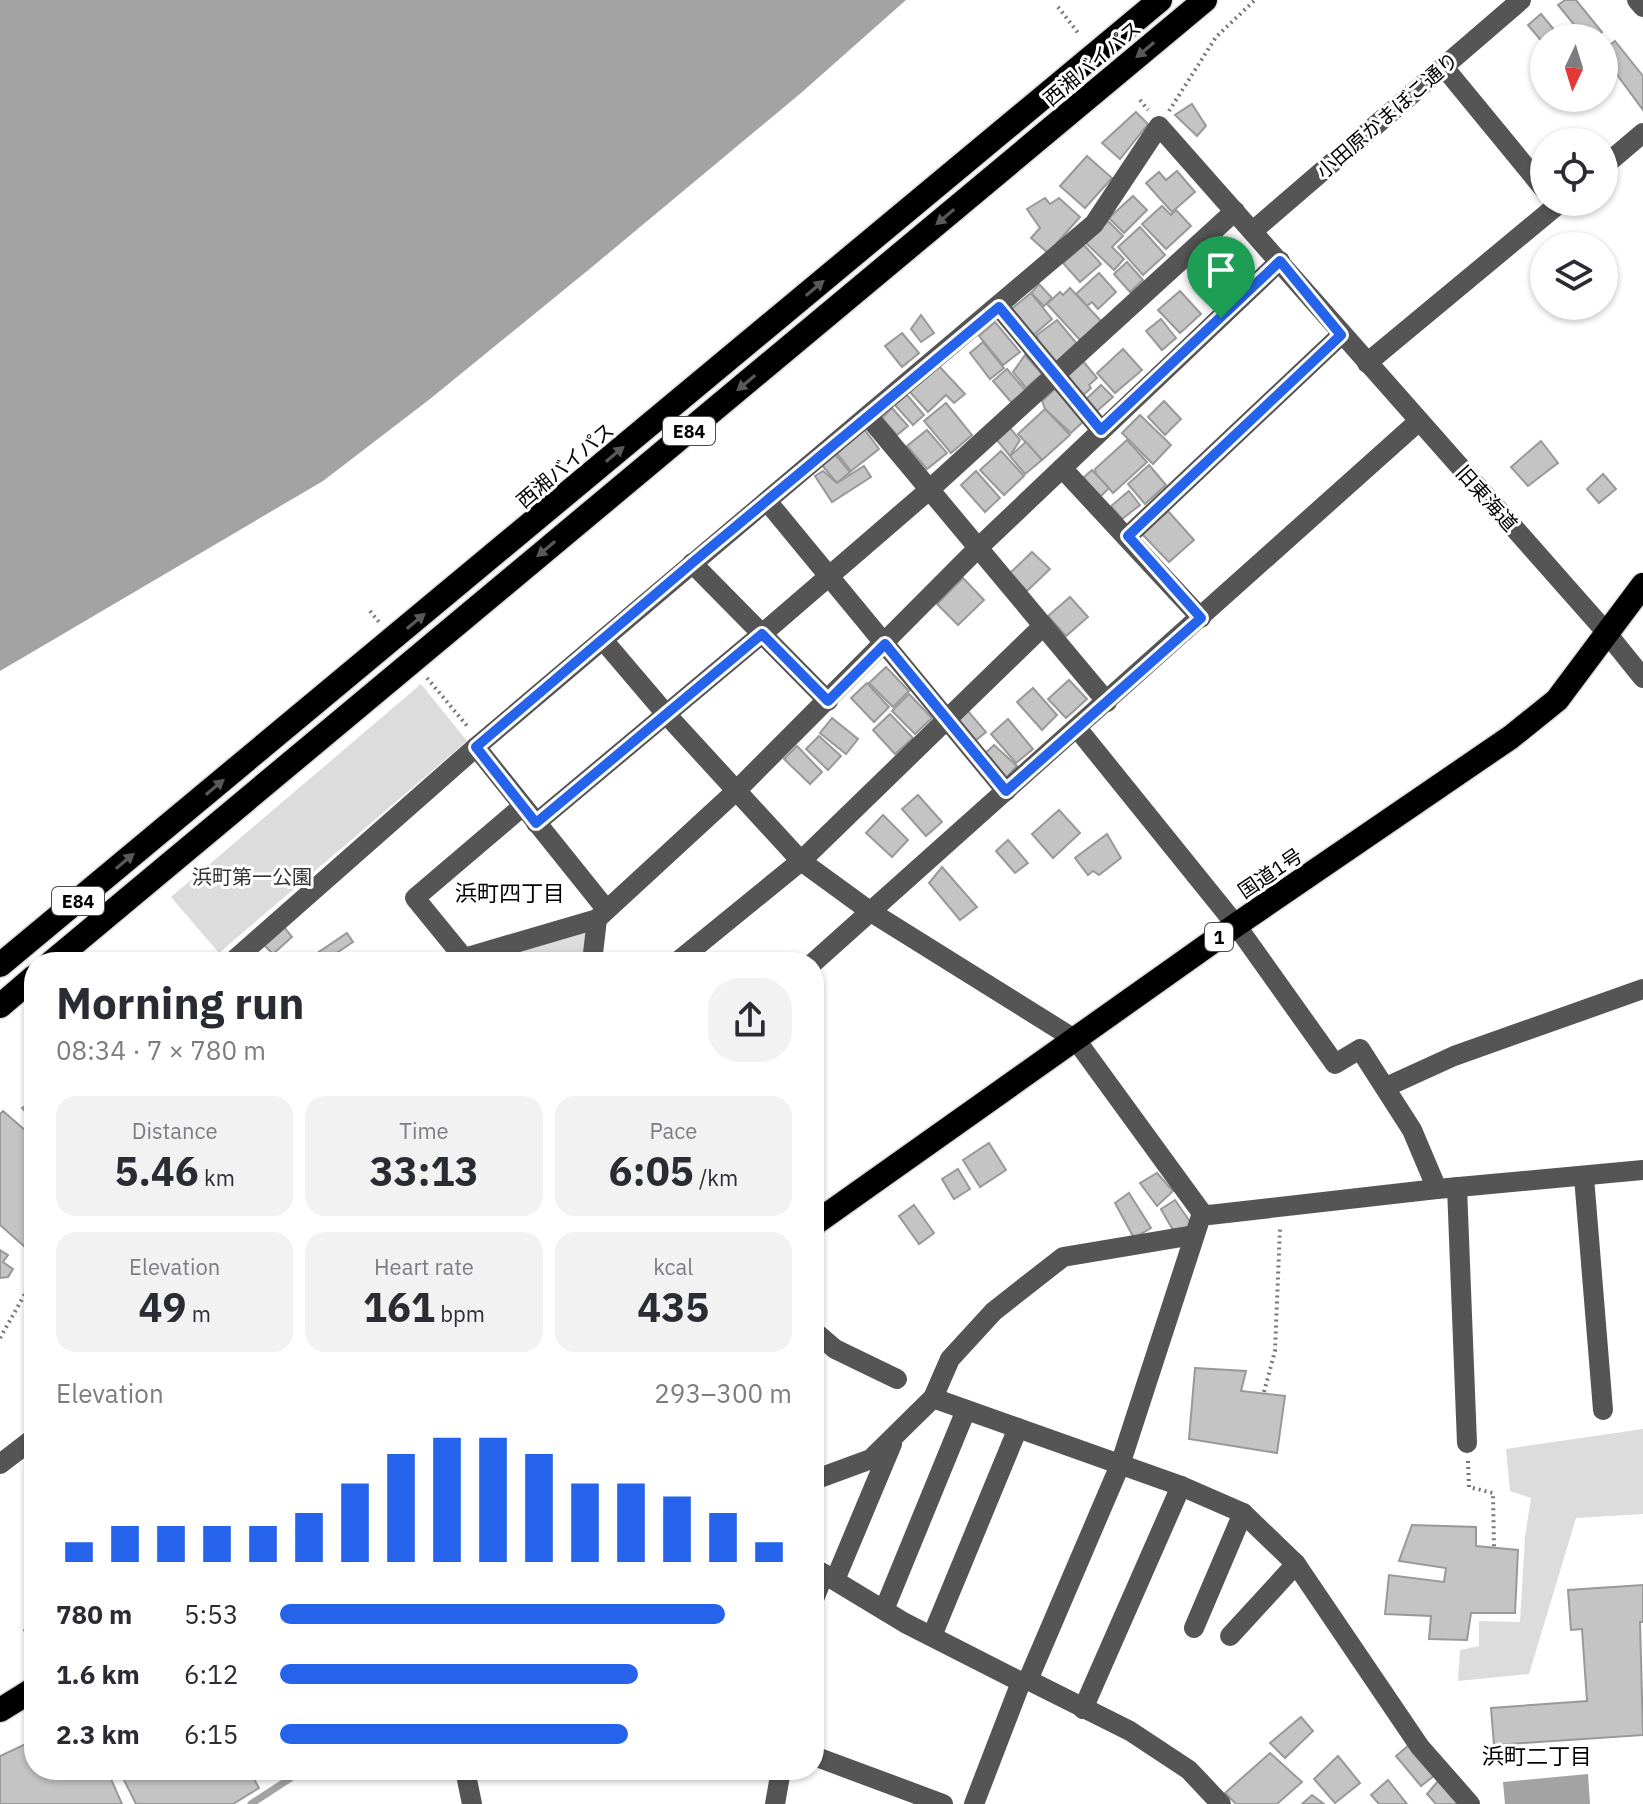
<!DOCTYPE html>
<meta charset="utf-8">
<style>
:root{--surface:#fff;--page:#f2f2f3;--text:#2b2b33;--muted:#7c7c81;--accent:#2563eb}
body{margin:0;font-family:"IBM Plex Sans","Noto Sans JP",sans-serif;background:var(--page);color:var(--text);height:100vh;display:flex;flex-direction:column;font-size:30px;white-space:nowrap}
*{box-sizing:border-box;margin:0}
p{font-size:26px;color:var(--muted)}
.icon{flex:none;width:44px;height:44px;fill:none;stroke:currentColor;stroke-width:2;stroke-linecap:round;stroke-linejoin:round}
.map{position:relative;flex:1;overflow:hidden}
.drawer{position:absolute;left:24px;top:952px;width:800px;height:828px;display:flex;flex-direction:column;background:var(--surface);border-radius:32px;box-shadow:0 2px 6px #0004}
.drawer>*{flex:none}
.needle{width:52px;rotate:184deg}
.controls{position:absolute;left:1530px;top:24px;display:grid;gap:16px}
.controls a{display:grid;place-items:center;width:88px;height:88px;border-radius:50%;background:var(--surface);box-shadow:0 2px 6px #0004;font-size:40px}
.pin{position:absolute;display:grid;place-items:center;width:68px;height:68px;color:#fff;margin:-82px -34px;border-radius:50% 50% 50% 0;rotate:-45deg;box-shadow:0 0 8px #0007}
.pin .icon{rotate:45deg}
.round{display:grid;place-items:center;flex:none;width:84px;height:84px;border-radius:32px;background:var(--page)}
.summary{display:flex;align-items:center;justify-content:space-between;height:136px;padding:0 32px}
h1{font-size:44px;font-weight:700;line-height:60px}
.metrics{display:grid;grid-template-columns:repeat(3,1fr);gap:12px;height:136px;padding:8px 32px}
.metrics div{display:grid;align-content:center;border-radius:20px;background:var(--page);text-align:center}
.metrics b{font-size:40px;font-weight:700}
.metrics small{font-size:22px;font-weight:400}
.metrics p{font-size:22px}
.chart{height:224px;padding:16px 32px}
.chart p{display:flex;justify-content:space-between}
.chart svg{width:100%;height:144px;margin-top:8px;stroke:var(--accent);stroke-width:6}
ul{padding:0 32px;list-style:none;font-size:26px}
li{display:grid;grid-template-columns:128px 96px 1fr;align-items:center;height:60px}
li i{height:20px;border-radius:10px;background:var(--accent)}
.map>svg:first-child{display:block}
</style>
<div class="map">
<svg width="1643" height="1804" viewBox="0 0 1643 1804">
<rect width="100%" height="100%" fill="#fff"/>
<g fill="#dcdcdc">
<path d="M421 684 467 741 219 953 171 897Z"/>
<path d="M591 926 587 962H516L512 949Z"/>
<path d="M1643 1429V1514L1576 1518 1529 1674 1458 1681 1460 1650 1479 1646V1621L1520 1622 1525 1537 1531 1498 1510 1491 1506 1449Z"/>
</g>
<g fill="#a3a3a3">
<path d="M0 0H906L801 93 592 267 430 399 323 481 0 671Z"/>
<path d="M1588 1774 1590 1804H1505L1503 1782Z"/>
</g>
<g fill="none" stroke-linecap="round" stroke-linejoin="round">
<path stroke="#a3a3a3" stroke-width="7" d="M251 1804 303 1770"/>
</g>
<g fill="#c4c4c4" stroke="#999" stroke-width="2">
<path d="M1565 0H1576L1602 32 1594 38H1585L1558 5Z"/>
<path d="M1541 14 1561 38H1544V44L1528 25Z"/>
<path d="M1615 41 1643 76V110L1604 57V50Z"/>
<path d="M1192 104 1206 126 1197 136 1175 115Z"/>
<path d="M1136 112 1148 124 1120 159 1102 143Z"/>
<path d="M1087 156 1112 178 1085 208 1060 186Z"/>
<path d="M1177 171 1195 192 1172 212 1146 183 1159 172 1166 180Z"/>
<path d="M1133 196 1147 210 1124 233 1109 218Z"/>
<path d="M1045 198 1050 204 1059 198 1080 217 1048 253 1031 238 1040 228 1027 209Z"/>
<path d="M1162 206 1171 215 1176 210 1191 226 1166 249 1142 224Z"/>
<path d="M1108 221 1123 236 1112 247 1124 259 1114 270 1086 243Z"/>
<path d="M1140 227 1165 255 1143 275 1118 247Z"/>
<path d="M1084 245 1101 264 1080 282 1063 263Z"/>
<path d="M1127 262 1143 280 1130 292 1114 274Z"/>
<path d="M1099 273 1116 292 1098 309 1092 302 1087 306 1076 294Z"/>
<path d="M1039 284 1052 298 1044 306 1031 293Z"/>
<path d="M1070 288 1101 321 1080 340 1047 304 1060 292 1063 295Z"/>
<path d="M1180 291 1201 314 1180 333 1158 310Z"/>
<path d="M1031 293 1052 319 1031 337 1009 311Z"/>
<path d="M921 315 934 333 921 342 911 329Z"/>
<path d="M1161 319 1176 338 1162 350 1146 331Z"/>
<path d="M1057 320 1078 345 1053 366 1038 347 1037 335Z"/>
<path d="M995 322 1020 352 1003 365 979 336Z"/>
<path d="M902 333 919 353 902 367 885 346Z"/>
<path d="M983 342 1004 368 990 379 970 353Z"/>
<path d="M1123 349 1142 370 1115 393 1097 373Z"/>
<path d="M1025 355 1042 374 1026 388 1013 372Z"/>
<path d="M1082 360 1097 378 1089 385 1091 388 1081 397 1063 376Z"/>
<path d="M938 365 965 394 954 403 946 395 928 412 909 391Z"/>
<path d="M1007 369 1026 391 1012 403 993 381Z"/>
<path d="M1101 385 1113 397 1097 411 1083 402Z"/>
<path d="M1055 389 1084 421 1071 433 1045 409 1042 401Z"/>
<path d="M907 395 924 415 913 425 895 405Z"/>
<path d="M1164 401 1181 419 1165 435 1148 417Z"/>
<path d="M946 403 972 435 951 453 924 421Z"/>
<path d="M892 408 908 426 897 435 882 418Z"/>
<path d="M1045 409 1070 435 1042 460 1018 434Z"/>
<path d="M1140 415 1171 445 1153 464 1122 433Z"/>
<path d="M1010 428 1020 440 1010 456 996 439Z"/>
<path d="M865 430 879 449 851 471 836 452Z"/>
<path d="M927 430 947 453 927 469 907 446Z"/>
<path d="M1127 440 1147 462 1113 493 1096 474 1095 469Z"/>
<path d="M1541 441 1558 463 1528 486 1511 467Z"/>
<path d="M1026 442 1042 460 1025 474 1010 456Z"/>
<path d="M1001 451 1024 476 1004 495 980 470Z"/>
<path d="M834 453 850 472 837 483 821 464Z"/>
<path d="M1149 465 1166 485 1145 504 1128 484Z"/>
<path d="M864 466 871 477 832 502 815 476 823 471 837 483Z"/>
<path d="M1092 470 1109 488 1100 497 1083 478Z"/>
<path d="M976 471 1000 498 985 512 961 485Z"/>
<path d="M1603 474 1616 489 1599 503 1587 489Z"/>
<path d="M1129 491 1140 505 1122 519 1111 506Z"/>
<path d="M1168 511 1194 540 1169 562 1142 534Z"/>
<path d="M1032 552 1050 569 1027 591 1010 573Z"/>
<path d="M963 578 984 600 958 625 937 604Z"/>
<path d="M1070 597 1088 617 1066 636 1048 616Z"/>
<path d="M886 667 909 691 893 707 869 683Z"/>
<path d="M1069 680 1087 699 1066 718 1048 699Z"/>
<path d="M867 683 889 707 874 722 851 698Z"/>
<path d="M1033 688 1057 715 1042 730 1017 702Z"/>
<path d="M909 694 932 718 915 734 892 711Z"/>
<path d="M967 710 986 732 971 744 953 722Z"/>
<path d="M890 714 913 738 895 754 873 730Z"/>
<path d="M832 718 858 739 846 754 820 733Z"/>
<path d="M1008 719 1033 749 1016 763 991 734Z"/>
<path d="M819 736 841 756 828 770 806 749Z"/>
<path d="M994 745 1017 766 1005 779 982 756Z"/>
<path d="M797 746 822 772 810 784 784 759Z"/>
<path d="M918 795 942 822 926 836 902 809Z"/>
<path d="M1059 810 1080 833 1053 858 1032 834Z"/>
<path d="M883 815 908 840 892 857 866 833Z"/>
<path d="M1107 834 1121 858 1099 875 1093 871 1088 875 1075 858Z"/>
<path d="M1008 840 1028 863 1015 873 996 851Z"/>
<path d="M942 867 977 907 960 920 929 883Z"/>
<path d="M284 927 292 937 273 954 264 945Z"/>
<path d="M347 933 353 942 323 962H304Z"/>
<path d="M34 1101V1121L22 1108Z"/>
<path d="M3 1111 34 1138V1255L0 1225V1114Z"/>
<path d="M989 1143 1006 1170 980 1187 963 1160Z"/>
<path d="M958 1169 970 1189 954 1199 942 1179Z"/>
<path d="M1157 1173 1173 1191 1157 1206 1140 1183Z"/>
<path d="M1129 1193 1151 1228 1134 1238 1115 1203Z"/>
<path d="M1175 1200 1193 1226 1174 1232 1161 1209Z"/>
<path d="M914 1205 934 1233 919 1244 899 1216Z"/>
<path d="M0 1250 8 1255 3 1262 13 1269 8 1277 0 1278Z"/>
<path d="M1195 1368 1246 1371 1241 1391 1285 1396 1277 1453 1189 1439Z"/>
<path d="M1412 1525 1476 1527V1546L1518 1550 1515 1613H1471L1467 1640 1429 1639 1431 1616 1385 1614 1389 1575 1444 1582 1446 1568 1399 1561Z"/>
<path d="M1643 1585V1622H1640L1643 1735 1494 1745 1491 1708 1587 1701 1582 1629 1571 1630 1568 1590Z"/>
<path d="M34 1625V1653L24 1630Z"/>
<path d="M1301 1717 1313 1731 1285 1758 1270 1743Z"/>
<path d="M34 1740V1770H107L122 1804H0V1756Z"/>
<path d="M1409 1745 1435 1775 1421 1786 1396 1756Z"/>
<path d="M1270 1753 1302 1782 1277 1804H1236L1225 1793Z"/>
<path d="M1338 1756 1360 1783 1335 1803 1314 1779Z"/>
<path d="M119 1770H249L259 1788 233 1804H136Z"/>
<path d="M1388 1780 1407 1804H1379L1371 1795Z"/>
<path d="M1438 1781 1460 1804H1436L1427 1794Z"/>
<path d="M1312 1795 1324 1804H1302Z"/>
</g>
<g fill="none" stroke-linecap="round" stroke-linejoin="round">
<defs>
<g id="highway">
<path d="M52 962 1205 0"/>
<path d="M0 965 1160 0"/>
<path d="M0 1006 34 977"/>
<path d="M814 1224 1236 925 1511 737 1557 700 1643 585"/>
<path d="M0 1710 34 1689"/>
</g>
</defs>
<use href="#highway" stroke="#dbdbdb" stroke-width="27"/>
<g stroke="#777" stroke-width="4" stroke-dasharray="2 4" stroke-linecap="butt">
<path d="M1058 7 1079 34"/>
<path d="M1140 100 1148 110"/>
<path d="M1169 111 1216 37 1255 0"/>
<path d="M370 611 379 622"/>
<path d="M427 678 468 727"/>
<path d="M0 1338 34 1278"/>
<path d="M1264 1392 1275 1351 1280 1228"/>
<path d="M1468 1461 1469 1487 1493 1493 1494 1548"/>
</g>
<g stroke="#555" stroke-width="20">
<path d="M1637 0 1643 7"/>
<path d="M1443 66 1544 189"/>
<path d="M1604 166 1643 133"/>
<path d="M1254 230 1521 0"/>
<path d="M999 307 1101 430"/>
<path d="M1367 363 1561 202"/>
<path d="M868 416 1107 702"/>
<path d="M1062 468 1201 618"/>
<path d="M767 501 1006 791"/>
<path d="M1128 536 1341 335"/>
<path d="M692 563 828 701"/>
<path d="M603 640 666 714 801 861 871 912 1076 1040 1202 1213 1209 1215 1437 1189 1643 1170"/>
<path d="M1077 728 1236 925 1335 1064 1360 1049 1412 1130 1437 1189"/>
<path d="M476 747 606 909"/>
<path d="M536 823 762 634 929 490 1235 211"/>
<path d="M464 958 415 898 523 806"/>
<path d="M232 962 476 747 1094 224 1159 126 1606 632 1643 678"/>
<path d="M458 962 464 958 597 919 736 791 978 548 1280 261"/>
<path d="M592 962 597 919"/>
<path d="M677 962 801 861 1043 626"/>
<path d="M814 962 1419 421"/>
<path d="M1386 1087 1454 1056 1643 989"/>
<path d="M1584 1177 1603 1410"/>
<path d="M1457 1187 1467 1443"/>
<path d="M814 1331 835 1349 897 1379"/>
<path d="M933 1398 1181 1486 1243 1513 1296 1564 1420 1747 1470 1804"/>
<path d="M0 1464 34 1438"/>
<path d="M814 1480 871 1459 933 1398 950 1359 994 1311 1063 1257 1194 1235"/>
<path d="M814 1568 905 1623 1021 1682 1028 1680 1130 1731 1189 1770 1221 1804"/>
<path d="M835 1580 892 1444"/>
<path d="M814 1599 824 1574"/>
<path d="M884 1610 966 1410"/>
<path d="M1194 1628 1243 1513"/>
<path d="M932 1636 1018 1428"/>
<path d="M1230 1636 1296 1564"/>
<path d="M1028 1680 1120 1465 1202 1213"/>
<path d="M1083 1709 1181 1486"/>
<path d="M814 1756 943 1804"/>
<path d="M465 1770 472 1804"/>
<path d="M775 1804 781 1770"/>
<path d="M974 1804 1021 1682"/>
</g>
<use href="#highway" stroke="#000" stroke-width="24"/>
</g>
<defs><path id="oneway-solid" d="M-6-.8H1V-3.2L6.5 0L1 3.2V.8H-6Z" transform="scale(2)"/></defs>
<g fill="#595959">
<use href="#oneway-solid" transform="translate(1145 50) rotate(140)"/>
<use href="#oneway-solid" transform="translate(945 217) rotate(140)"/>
<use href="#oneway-solid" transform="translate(815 288) rotate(-40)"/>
<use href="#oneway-solid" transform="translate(746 383) rotate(140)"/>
<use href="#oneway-solid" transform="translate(615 454) rotate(-40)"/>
<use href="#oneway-solid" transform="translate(546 549) rotate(140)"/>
<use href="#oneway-solid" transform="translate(416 621) rotate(-40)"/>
<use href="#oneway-solid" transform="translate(215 787) rotate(-40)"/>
<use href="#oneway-solid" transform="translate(125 861) rotate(-40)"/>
</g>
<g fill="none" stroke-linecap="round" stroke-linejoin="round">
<defs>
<path id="route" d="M1280 261 1341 335 1128 536 1201 618 1006 791 885 644 828 701 762 634 536 823 476 747 692 563 999 307 1101 430Z"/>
</defs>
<use href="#route" stroke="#fff" stroke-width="16"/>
<use href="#route" stroke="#2563eb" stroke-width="10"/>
</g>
<g text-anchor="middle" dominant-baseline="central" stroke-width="6" stroke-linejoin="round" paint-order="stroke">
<g fill="#fff" stroke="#4c4c4c" stroke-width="2">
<rect x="663" y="417" width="52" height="28" rx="6"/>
<rect x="52" y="887" width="52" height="28" rx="6"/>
<rect x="1205" y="923" width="28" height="28" rx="6"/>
</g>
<g font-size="18" font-weight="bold" fill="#000">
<text x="689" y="431">E84</text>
<text x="78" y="901">E84</text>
<text x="1219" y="937">1</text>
</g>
<g font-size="20" fill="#000" stroke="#fff">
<text transform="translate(1092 63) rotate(-40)">西湘バイパス</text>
<text transform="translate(1387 115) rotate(-41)">小田原かまぼこ通り</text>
<text transform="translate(565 465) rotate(-40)">西湘バイパス</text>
<text transform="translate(1487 498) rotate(48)">旧東海道</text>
<text transform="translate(1270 873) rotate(-34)">国道1号</text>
</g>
<g font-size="20" fill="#333" stroke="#fff">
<text x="252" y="876">浜町第一公園</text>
</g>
<g font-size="22" fill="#000" stroke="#fff">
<text x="510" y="892">浜町四丁目</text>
<text x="1537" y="1755">浜町二丁目</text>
</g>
</g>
</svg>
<div class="controls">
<a><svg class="needle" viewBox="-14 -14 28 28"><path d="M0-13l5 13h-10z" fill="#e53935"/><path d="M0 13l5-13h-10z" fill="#7c7c81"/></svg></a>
<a><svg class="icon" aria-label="locate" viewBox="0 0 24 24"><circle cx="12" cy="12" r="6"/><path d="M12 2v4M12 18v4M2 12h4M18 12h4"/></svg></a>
<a><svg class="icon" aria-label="layers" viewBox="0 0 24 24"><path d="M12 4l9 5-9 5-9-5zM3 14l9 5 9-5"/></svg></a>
</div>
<div class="pin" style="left:1221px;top:318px;background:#1e9e55"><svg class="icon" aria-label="arrive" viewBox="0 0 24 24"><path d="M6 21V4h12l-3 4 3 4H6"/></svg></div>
<section class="drawer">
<div class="summary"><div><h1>Morning run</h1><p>08:34 · 7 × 780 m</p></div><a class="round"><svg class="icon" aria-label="share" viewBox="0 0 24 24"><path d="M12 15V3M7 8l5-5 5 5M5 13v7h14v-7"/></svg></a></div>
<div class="metrics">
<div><p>Distance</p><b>5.46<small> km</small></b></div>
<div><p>Time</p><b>33:13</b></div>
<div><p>Pace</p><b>6:05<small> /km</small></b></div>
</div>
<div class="metrics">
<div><p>Elevation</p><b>49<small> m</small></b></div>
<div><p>Heart rate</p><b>161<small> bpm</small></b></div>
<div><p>kcal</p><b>435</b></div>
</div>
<div class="chart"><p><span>Elevation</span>293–300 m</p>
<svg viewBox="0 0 160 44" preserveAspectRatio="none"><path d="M5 44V38M15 44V33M25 44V33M35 44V33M45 44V33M55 44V29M65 44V20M75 44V11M85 44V6M95 44V6M105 44V11M115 44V20M125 44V20M135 44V24M145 44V29M155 44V38"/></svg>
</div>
<ul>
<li><b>780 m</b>5:53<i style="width:87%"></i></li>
<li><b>1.6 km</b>6:12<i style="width:70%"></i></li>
<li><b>2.3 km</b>6:15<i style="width:68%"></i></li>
</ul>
</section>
</div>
